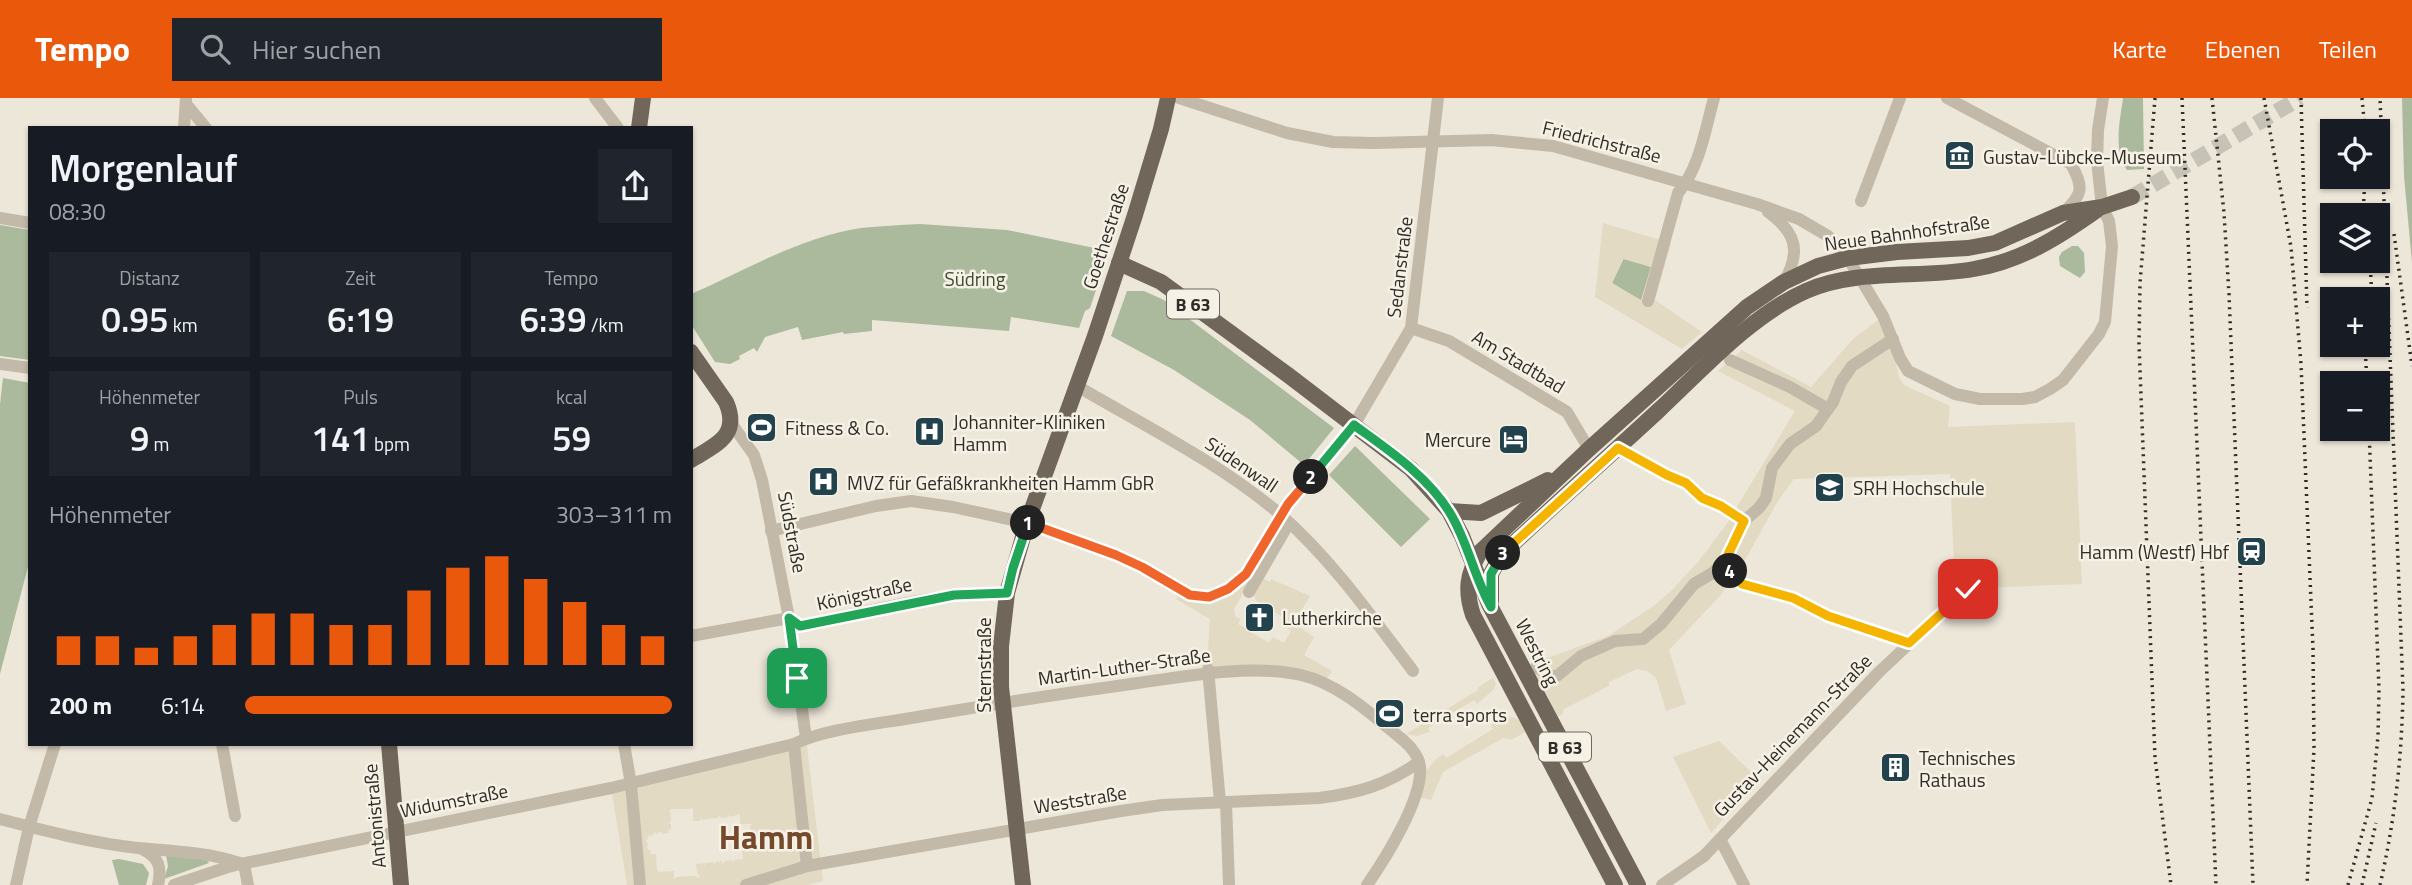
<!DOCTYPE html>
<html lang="de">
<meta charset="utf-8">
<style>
:root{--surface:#171b24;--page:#20242c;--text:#f1f3f6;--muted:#9ea1a6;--accent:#ea580c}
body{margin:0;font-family:"Titillium Web",sans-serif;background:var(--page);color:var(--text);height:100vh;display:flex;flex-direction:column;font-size:26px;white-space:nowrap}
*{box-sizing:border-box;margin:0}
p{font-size:23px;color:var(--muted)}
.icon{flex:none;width:38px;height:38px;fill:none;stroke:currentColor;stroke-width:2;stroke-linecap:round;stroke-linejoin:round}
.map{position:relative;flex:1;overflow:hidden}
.panel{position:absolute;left:28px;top:28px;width:665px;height:620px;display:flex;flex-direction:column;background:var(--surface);border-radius:0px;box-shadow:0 2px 5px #0004}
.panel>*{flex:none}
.buttons{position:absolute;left:2320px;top:21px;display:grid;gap:14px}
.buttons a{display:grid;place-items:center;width:70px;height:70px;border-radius:0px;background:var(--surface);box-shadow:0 2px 5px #0004;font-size:35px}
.pin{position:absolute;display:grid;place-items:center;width:60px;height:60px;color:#fff;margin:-30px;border-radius:14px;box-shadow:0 4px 10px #0006}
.km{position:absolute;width:35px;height:35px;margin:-18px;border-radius:50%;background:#222;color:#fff;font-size:19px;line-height:35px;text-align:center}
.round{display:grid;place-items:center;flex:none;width:74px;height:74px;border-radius:0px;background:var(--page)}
.overview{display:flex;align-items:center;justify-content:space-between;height:119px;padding:0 21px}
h1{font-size:38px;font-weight:600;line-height:52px}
.metrics{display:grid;grid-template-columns:repeat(3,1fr);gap:10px;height:119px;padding:7px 21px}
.metrics div{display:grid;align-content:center;border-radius:0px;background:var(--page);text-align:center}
.metrics b{font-size:35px;font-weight:600}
.metrics small{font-size:19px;font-weight:400}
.metrics p{font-size:19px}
.chart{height:196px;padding:14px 21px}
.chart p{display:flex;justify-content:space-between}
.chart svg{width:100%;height:126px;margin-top:7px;stroke:var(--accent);stroke-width:6}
ul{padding:0 21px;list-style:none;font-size:23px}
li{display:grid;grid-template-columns:112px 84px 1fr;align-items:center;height:52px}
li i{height:18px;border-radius:9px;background:var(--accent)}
header{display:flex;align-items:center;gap:42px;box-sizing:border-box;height:98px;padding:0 35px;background:var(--accent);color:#fff}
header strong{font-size:33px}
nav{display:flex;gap:38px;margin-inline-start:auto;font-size:24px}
.search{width:490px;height:63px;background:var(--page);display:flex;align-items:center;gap:18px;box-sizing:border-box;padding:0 24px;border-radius:0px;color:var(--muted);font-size:26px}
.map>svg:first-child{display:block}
</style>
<header>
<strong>Tempo</strong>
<div class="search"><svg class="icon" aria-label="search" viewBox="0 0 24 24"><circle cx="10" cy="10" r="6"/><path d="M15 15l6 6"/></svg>Hier suchen</div>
<nav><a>Karte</a><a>Ebenen</a><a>Teilen</a></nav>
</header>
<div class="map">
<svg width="2412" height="787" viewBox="0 0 2412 787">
<rect width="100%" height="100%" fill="#ede7da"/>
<g fill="#abba9c">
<path d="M2123 0H2143L2144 71 2127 72C2113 52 2120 23 2123 0Z"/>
<path d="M2402 0H2412V165L2404 78Z"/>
<path d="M920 126 1007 132 1109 153 1090 210 1085 213 1079 230 1011 219 1009 233 872 222V233L844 236 843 234 802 242 798 229 765 239 757 254 754 250 739 258 740 261 730 266 715 264 691 226V196C746 172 801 139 861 130 880 128 900 127 920 126Z"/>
<path d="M0 127 30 132V262L0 258Z"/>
<path d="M2072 148H2078L2084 155 2085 174 2080 180 2060 168 2059 159 2062 154Z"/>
<path d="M1624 160 1651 169 1641 203 1612 185Z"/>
<path d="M1127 193H1144L1164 202 1334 330 1304 367 1250 322 1174 272 1111 238Z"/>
<path d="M3 280 30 285V461L0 576V306Z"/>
<path d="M1355 348 1430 421 1401 449 1329 377Z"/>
<path d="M166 757 206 761 209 765 164 781 168 768Z"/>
<path d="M119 761 143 766 149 775 146 787H119L112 762Z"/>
</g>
<g fill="#e3dac3" fill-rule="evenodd">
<path d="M1603 125 1671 145 1655 202 1702 234 1682 251 1595 199ZM1623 161 1651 169 1641 202 1612 185Z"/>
<path d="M1883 218 1900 281 1904 287 1950 308 1948 329 2075 324 2082 486 1955 491 1950 376 1794 381 1778 403 1740 471 1719 499 1669 552 1686 606 1666 613 1656 580 1647 573 1637 571 1609 584V588L1564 611 1562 617 1558 618 1531 566 1608 538 1655 507 1672 492 1698 464 1726 427 1795 313 1718 273 1742 252 1811 289 1852 242Z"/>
<path d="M1252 475 1270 484 1271 481 1310 498 1294 525 1314 539 1304 557 1332 573 1326 582 1208 571 1207 565 1210 521 1176 501 1178 497 1189 502ZM1245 492 1255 498V502L1284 520 1281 526 1291 533 1284 545 1273 539 1269 545 1238 526 1241 521 1235 518 1234 511Z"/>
<path d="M1493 580 1496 586 1493 592 1477 606 1474 602 1428 630 1430 634 1417 638 1406 636 1478 592V589Z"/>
<path d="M1513 619 1520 623 1525 634 1511 642 1503 640 1443 674 1431 702 1419 699 1425 674 1436 661 1444 656 1446 660 1493 631 1491 627 1501 621Z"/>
<path d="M806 640 823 783 808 787H627L611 690ZM693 709V723H700V720L702 722 709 721V719L711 721 718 720 720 717V720H727L728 717 730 719 740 716V726H752L750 728 752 748 754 750 742 751 743 761 734 762V765L732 762 725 763 723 766 722 763 715 764V767L713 764 705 765V768L703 765 696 766 697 775 700 778 698 780 696 778 676 779 674 782V773L659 774 657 771 656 756H650L651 753 647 751 648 745 646 744 649 737 652 738 655 734 656 736 661 733 662 736 669 735 668 732 671 731V726L668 725 671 724 670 711H690Z"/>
<path d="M1719 643 1758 681 1711 735 1673 659Z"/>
</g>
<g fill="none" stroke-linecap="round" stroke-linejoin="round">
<path stroke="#c7c2b6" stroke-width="16" stroke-dasharray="16 8" stroke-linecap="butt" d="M2132 99 2300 0"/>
<g stroke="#c3b9a8" stroke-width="12">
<path d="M595 0 618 30"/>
<path d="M1179 0 1287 35 1333 44 1374 45 1491 42 1553 48 1757 106 1799 121 1828 138 1848 160 1883 218 1900 260 1908 273 1955 296 1980 301H2022L2035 299 2050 291 2063 282 2099 236 2105 224 2112 148 2109 123 2102 109 2097 63 2098 32 2103 0"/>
<path d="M1947 0 2071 66C2084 90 2083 96 2063 115"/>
<path d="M187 7 206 30"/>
<path d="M184 30 186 0"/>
<path d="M1861 103 1900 0"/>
<path d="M1768 114C1797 135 1801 154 1784 184"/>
<path d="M0 120 30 125"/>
<path d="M1648 203 1678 95C1700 69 1705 32 1714 0"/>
<path d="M1411 230 1449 243 1567 314 1589 351"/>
<path d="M1730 262 1790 289 1828 311"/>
<path d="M0 266 30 270"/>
<path d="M1077 288C1145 328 1220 365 1281 417 1332 462 1372 519 1413 573"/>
<path d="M731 325 754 357 762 382 789 520 806 640"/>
<path d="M1618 350 1667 377 1686 385 1702 400 1721 408 1744 423"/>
<path d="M771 433 876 408 911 403 953 409 1027 425 1116 457 1142 469 1190 497 1209 499 1228 491 1246 476 1288 406 1354 327 1411 230 1438 0"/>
<path d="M1724 465 1742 486 1793 500 1828 518 1909 545"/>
<path d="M1249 494 1285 432"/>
<path d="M691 538 789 520 800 528C868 514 938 493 1007 495"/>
<path d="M1536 569 1551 578H1557L1581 558 1615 543 1643 541 1661 526 1694 486 1711 476 1724 465 1744 423 1759 410 1766 400 1772 370 1790 346 1816 328 1833 304 1841 284 1852 268 1893 241"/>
<path d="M1208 571 1220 704"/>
<path d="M222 646 235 718"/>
<path d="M624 646 631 686 640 787"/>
<path d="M794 646 807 768"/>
<path d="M1226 704 1229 787"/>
<path d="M0 721C46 733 91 745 138 750 172 753 207 754 240 765"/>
<path d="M1720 741 1744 787"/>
<path d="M142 751C159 759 162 769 158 787"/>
<path d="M244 766 248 787"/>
<path d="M16 787 29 729 55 646"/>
<path d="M174 787 231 768 611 690 794 646C826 630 886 625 923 618 994 606 1066 595 1138 585 1185 578 1255 566 1301 577 1340 586 1373 618 1403 642 1411 649 1419 658 1420 669 1423 701 1385 761 1367 787"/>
<path d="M746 787 807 768 1121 713 1162 707 1319 700C1359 695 1386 687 1419 664"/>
<path d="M1662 787 1704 758 1879 574 1963 495 1973 477"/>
</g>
<g stroke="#71665a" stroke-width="16">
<path d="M639 30 643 0"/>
<path d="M1119 165 1161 184 1288 277 1411 371 1449 413 1462 438 1489 506 1638 787"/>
<path d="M691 254 726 304C741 338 715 347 691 362"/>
<path d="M1449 413 1481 415 1548 382"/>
<path d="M1491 503V476L1501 457C1553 408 1606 361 1658 313 1702 272 1750 218 1806 193 1858 170 1919 181 1974 171 2021 163 2059 139 2097 112"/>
<path d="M389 646 401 787"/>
<path d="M1023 787 1001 589V548L1007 495 1027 425 1095 238 1135 117 1161 31 1168 0"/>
<path d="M1615 787 1473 517C1465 493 1467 476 1480 454L1589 351 1747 209 1784 184 1818 168 1848 160 1897 154 1968 150 1995 145 2063 115 2102 109 2132 99"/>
</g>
<g stroke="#312c27" stroke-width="3.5" stroke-dasharray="2 5" stroke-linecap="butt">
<path d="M2155 0 2140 185 2139 246 2155 660 2171 787"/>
<path d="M2182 0 2216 787"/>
<path d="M2212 0 2224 115 2229 196 2253 787"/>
<path d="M2264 0 2291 149 2301 266 2313 551 2314 650 2307 787"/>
<path d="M2301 0 2307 210"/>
<path d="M2362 0 2365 33"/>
<path d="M2363 117 2365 79"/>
<path d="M2394 136 2412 268"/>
<path d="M2370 163 2372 201"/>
<path d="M2365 247 2367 285"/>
<path d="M2348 787 2372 700 2378 638 2379 592 2369 331"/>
<path d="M2362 787 2376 725"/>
<path d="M2380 787C2395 722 2402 658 2403 592L2380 0"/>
</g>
</g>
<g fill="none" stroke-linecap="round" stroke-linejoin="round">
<defs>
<path id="split-1" d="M797 580 789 520 800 528 954 497 1007 495 1013 470 1028 425"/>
<path id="split-2" d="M1028 425 1116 457 1142 469 1190 497 1209 499 1228 491 1246 476 1288 406 1311 379"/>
<path id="split-3" d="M1311 379 1354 327C1388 352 1428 378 1450 415 1468 444 1474 479 1491 509V476L1503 455"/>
<path id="split-4" d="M1503 455 1618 350 1667 377 1686 385 1702 400 1721 408 1744 423 1724 465 1730 473"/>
<path id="split-5" d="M1730 473 1742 486 1793 500 1828 518 1909 545 1968 491"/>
</defs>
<use href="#split-1" stroke="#fff" stroke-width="14"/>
<use href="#split-2" stroke="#fff" stroke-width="14"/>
<use href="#split-3" stroke="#fff" stroke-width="14"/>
<use href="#split-4" stroke="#fff" stroke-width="14"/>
<use href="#split-5" stroke="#fff" stroke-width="14"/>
<use href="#split-1" stroke="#22a559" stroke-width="9"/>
<use href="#split-2" stroke="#f0652b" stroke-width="9"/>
<use href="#split-3" stroke="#22a559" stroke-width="9"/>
<use href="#split-4" stroke="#f5b400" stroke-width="9"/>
<use href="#split-5" stroke="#f5b400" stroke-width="9"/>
</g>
<defs>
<symbol id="museum-square" viewBox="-11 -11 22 22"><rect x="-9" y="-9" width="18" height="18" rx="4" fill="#22434d" stroke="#f6f1e5"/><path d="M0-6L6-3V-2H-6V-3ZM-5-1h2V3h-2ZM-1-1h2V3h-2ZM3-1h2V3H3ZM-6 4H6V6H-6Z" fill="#fff"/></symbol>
<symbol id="stadium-square" viewBox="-11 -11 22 22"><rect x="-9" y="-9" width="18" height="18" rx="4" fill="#22434d" stroke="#f6f1e5"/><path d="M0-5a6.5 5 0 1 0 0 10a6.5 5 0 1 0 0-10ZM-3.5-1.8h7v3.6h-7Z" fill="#fff"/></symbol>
<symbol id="hospital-square" viewBox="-11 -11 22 22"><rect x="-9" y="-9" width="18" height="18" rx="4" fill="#22434d" stroke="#f6f1e5"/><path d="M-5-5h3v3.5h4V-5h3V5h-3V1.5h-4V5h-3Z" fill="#fff"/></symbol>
<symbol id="hotel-square" viewBox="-11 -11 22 22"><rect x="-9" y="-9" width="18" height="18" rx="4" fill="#22434d" stroke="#f6f1e5"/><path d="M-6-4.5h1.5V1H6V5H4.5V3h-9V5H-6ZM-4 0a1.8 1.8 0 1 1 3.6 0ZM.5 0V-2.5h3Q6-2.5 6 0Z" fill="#fff"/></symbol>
<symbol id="university-square" viewBox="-11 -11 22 22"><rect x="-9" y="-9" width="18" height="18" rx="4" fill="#22434d" stroke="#f6f1e5"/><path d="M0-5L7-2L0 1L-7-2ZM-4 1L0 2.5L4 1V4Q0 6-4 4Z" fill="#fff"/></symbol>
<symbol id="station-square" viewBox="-11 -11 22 22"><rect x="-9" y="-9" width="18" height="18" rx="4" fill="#22434d" stroke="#f6f1e5"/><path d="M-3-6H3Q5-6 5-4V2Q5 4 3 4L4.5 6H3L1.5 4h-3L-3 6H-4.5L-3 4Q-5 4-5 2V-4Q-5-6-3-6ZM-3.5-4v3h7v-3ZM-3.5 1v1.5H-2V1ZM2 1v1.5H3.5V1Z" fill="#fff"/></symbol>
<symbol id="church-square" viewBox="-11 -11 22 22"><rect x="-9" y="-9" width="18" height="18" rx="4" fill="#22434d" stroke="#f6f1e5"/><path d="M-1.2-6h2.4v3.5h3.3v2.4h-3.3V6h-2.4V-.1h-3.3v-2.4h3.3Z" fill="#fff"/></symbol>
<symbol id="building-square" viewBox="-11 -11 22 22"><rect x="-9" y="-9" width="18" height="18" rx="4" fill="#22434d" stroke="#f6f1e5"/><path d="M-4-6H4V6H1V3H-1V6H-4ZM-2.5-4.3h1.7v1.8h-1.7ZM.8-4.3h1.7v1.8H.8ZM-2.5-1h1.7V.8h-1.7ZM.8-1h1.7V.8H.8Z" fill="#fff"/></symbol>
</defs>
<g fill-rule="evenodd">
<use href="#museum-square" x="1942" y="40" width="35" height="35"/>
<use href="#stadium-square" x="744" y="312" width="35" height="35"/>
<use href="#hospital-square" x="912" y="316" width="35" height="35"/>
<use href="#hotel-square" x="1496" y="324" width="35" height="35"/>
<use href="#hospital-square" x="806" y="366" width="35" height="35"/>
<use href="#university-square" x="1812" y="372" width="35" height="35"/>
<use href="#station-square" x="2234" y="436" width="35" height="35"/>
<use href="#church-square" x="1242" y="502" width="35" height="35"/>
<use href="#stadium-square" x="1372" y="598" width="35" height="35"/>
<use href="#building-square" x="1878" y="652" width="35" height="35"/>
</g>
<g text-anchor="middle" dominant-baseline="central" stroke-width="5" stroke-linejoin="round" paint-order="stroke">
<g fill="#f6f1e5" stroke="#6c6760" stroke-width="2">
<rect x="1167" y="191.5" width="52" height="29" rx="5"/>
<rect x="1539" y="634.5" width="52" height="29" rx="5"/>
</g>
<g font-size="18" font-weight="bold" fill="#312c27">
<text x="1193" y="206">B 63</text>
<text x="1565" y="649">B 63</text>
</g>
<g font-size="19" fill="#312c27" stroke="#f6f1e5">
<text transform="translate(1602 43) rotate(14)">Friedrichstraße</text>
<text transform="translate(1907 134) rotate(-8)">Neue Bahnhofstraße</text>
<text transform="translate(1105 138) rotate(-72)">Goethestraße</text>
<text transform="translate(1399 169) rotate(-83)">Sedanstraße</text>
<text transform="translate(1519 263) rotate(31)">Am Stadtbad</text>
<text transform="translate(1242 366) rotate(34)">Südenwall</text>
<text transform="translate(793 434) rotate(79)">Südstraße</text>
<text transform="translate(864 495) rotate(-12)">Königstraße</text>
<text transform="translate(1538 554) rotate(63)">Westring</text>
<text transform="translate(983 567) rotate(-90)">Sternstraße</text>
<text transform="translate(1124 568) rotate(-8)">Martin-Luther-Straße</text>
<text transform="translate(1792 637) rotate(-46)">Gustav-Heinemann-Straße</text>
<text transform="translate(1080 701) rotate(-9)">Weststraße</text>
<text transform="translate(454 702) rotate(-11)">Widumstraße</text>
<text transform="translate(374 718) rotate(-95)">Antonistraße</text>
</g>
<g font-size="19" fill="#312c27" stroke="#f6f1e5" text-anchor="start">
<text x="1983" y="58">Gustav-Lübcke-Museum</text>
<text x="953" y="323">Johanniter-Kliniken<tspan x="953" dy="22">Hamm</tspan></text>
<text x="785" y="329">Fitness &amp; Co.</text>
<text x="1491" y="341" text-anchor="end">Mercure</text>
<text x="847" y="384">MVZ für Gefäßkrankheiten Hamm GbR</text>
<text x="1853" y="389">SRH Hochschule</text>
<text x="2229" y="453" text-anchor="end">Hamm (Westf) Hbf</text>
<text x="1282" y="519">Lutherkirche</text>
<text x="1413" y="616">terra sports</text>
<text x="1919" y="659">Technisches<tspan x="1919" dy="22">Rathaus</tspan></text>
</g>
<g font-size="19" fill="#3c4c2e" stroke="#f6f1e5">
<text x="975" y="180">Südring</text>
</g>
<g font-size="33" font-weight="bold" fill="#75492b" stroke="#f6f1e5">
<text x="766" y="739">Hamm</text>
</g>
</g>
</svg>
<div class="buttons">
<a><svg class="icon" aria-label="locate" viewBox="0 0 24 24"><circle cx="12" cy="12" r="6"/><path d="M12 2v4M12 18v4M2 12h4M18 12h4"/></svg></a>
<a><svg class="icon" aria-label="layers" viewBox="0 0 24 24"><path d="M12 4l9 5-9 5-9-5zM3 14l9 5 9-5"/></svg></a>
<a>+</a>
<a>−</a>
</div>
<div class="pin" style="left:797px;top:580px;background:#1e9e55"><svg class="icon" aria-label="arrive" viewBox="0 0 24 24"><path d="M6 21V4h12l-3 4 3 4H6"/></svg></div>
<div class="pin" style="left:1968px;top:491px;background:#d93025"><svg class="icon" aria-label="check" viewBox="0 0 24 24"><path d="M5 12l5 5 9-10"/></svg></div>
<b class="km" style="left:1028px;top:425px">1</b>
<b class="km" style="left:1311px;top:379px">2</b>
<b class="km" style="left:1503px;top:455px">3</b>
<b class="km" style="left:1730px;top:473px">4</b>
<section class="panel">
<div class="overview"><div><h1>Morgenlauf</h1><p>08:30</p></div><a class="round"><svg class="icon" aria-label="share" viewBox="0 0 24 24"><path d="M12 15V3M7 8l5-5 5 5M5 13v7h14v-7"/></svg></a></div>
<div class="metrics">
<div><p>Distanz</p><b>0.95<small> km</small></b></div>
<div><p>Zeit</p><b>6:19</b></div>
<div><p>Tempo</p><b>6:39<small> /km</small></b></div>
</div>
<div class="metrics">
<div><p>Höhenmeter</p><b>9<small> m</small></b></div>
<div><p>Puls</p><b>141<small> bpm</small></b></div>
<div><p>kcal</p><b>59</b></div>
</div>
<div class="chart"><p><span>Höhenmeter</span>303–311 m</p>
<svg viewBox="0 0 160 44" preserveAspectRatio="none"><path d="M5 44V34M15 44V34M25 44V38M35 44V34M45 44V30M55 44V26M65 44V26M75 44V30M85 44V30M95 44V18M105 44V10M115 44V6M125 44V14M135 44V22M145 44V30M155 44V34"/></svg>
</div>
<ul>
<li><b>200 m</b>6:14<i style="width:100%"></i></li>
</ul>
</section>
</div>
